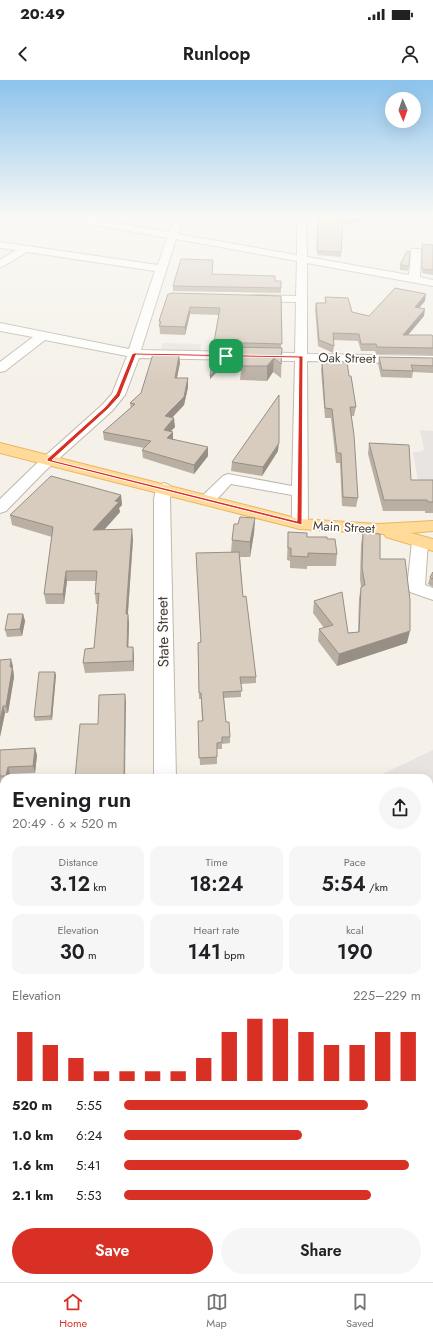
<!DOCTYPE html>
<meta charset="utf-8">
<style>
:root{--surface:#fff;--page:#f6f6f6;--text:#202124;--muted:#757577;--line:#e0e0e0;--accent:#d93025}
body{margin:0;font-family:Jost,sans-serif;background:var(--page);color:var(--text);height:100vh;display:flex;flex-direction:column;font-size:15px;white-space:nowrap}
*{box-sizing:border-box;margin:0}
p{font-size:13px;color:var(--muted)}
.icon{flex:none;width:22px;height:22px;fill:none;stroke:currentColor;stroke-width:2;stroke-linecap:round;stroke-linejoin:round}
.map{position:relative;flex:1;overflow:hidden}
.details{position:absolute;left:0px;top:694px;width:433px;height:508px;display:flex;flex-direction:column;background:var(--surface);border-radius:12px 12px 0 0;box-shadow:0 4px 16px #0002}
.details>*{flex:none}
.needle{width:26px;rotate:178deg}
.controls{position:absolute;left:385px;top:12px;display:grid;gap:8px}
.controls a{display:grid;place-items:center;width:36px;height:36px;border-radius:50%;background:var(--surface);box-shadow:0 4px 16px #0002;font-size:20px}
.pin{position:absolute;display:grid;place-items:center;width:34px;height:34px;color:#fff;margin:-17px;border-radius:8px;box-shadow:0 2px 6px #0006}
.round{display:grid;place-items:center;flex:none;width:42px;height:42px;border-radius:21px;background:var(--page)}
.headline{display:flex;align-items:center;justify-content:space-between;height:68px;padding:0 12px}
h1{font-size:22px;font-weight:600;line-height:30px}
.metrics{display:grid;grid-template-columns:repeat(3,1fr);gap:6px;height:68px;padding:4px 12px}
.metrics div{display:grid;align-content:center;border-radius:10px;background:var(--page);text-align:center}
.metrics b{font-size:20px;font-weight:600}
.metrics small{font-size:11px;font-weight:400}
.metrics p{font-size:11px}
.chart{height:112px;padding:8px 12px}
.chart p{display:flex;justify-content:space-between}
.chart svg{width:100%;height:72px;margin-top:4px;stroke:var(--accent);stroke-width:6}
.primary-button{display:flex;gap:8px;margin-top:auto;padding:8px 12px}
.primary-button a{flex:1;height:46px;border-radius:24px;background:var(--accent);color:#fff;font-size:16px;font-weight:600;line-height:46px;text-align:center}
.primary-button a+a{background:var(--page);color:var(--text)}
ul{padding:0 12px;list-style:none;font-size:13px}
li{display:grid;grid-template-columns:64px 48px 1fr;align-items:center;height:30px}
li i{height:10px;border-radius:5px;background:var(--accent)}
.status{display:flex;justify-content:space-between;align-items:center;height:28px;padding:0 20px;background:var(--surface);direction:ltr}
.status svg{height:11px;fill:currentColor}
header{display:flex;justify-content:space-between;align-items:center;height:52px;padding:0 12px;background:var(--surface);font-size:18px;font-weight:600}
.dock{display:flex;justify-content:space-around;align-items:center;height:56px;border-top:1px solid var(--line);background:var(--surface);font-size:11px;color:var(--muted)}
.dock a{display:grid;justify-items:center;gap:2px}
.dock .current{color:var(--accent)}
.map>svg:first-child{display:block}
</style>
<div class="status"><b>20:49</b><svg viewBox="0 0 49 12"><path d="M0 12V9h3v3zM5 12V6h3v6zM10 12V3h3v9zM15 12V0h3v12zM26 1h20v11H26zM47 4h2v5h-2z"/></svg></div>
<header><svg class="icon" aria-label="back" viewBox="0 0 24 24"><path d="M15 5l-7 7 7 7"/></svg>Runloop<svg class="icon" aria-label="person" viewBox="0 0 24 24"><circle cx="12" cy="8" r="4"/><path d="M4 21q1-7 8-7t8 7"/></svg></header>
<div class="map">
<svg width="433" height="1202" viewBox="0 0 433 1202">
<rect width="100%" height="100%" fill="#f5f1e9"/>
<g fill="#e7e4e1">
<path d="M163 263 201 264 200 271 161 269Z"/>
<path d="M420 350 433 351V407H419L413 372H421L424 369Z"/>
<path d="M433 670V729L429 727V698H374Z"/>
<path d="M0 1148 4 1150V1198H102L110 1202H0Z"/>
<path d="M244 1198H355L354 1202H252Z"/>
</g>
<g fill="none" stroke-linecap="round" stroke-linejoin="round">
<defs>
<g id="minor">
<path d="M54 135H71L169 152 175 135H183L178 154 297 175V135H306L307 177 409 195 411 171 412 169H420L421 171 420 197 433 200V206L307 183V274L433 276V284L307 281 308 444 306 447 300 449 294 447 292 444V415L231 404C222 413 214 427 200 423L198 420 223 396 228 394 292 406 295 281 139 278 125 315 112 331 45 391 6 431 0 433V419L35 385 102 325 112 314 127 276 45 260 5 291 0 292V282L33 257 0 251V243L129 269 155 191 27 172 0 188V180L16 170 0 168V162L158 185 167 158 58 138 55 137ZM176 159 297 181 296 216 254 215 248 218 254 221 296 222 295 273 141 270Z"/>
<path d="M164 403 169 405 172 408 170 419 176 698 154 697V419L156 408 159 405Z"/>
<path d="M420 457 426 458 428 462 425 505 433 508V520L410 512 407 508 412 462 414 458Z"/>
</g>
<path id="major" d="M0 363 300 439 379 444 433 441V451L411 453 433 459V471L386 457 384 454 300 449 0 373Z"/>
</defs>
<use href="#minor" stroke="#c2b8ab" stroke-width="2"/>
<use href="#major" stroke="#ebb762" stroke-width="2"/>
<path stroke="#c4b39b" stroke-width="3" stroke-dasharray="2.5 2.5" stroke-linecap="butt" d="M429 713 433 712"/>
<path stroke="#c4b39b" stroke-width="3.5" stroke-dasharray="3 3" stroke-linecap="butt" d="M429 1025 433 1023"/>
<use href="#minor" fill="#fff" fill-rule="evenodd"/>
<use href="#major" fill="#ffda99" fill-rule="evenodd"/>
</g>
<g fill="#baafa3">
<path d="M315 135H363H360L359 142 343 144 341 177 317 175 318 138 315 137Z"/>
<path d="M422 164 433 165V195L422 193Z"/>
<path d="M213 180 212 194 275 201 281 208V213L173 211V206Z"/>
<path d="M400 185 409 186 408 191 400 190Z"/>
<path d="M168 214 281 216V268H282L281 298 273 292 267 301 240 300 241 291H226V282L210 299V296L226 278 227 270H214V262L219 235 190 234 185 255 160 254 159 241Z"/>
<path d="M325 217 352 232 369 236 425 221 419 228 424 236 408 255 433 257V275L376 274 375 271H361L358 261 333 260 334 266 333 273 318 266 315 229 316 223H325Z"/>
<path d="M179 275 180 283 177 298H188V307L184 325 172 338 175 347 171 351 173 352V359L208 376 194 394 143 378 142 370 144 368 104 360 103 352 131 328 130 323 141 313Z"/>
<path d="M379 277 433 278V293L413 292 412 298 381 297 378 284Z"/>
<path d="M322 281 349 296 356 327 354 336H351L358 418 356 427 342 426 340 383H336L331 338H325L321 290Z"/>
<path d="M369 363 411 400H433V433H425V431H383L368 374Z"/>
<path d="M278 371 262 396 231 391 232 382Z"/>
<path d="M121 415 122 425 119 428 120 432 104 450 133 459 128 534 129 544 128 567H133L134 577V591L85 593 83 583 94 568 98 524H96L95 514 96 501H67L64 524H46L44 514 52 457 12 445 10 435Z"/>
<path d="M255 438 254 453 250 477H240L243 517 256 597V603L241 604V617L224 618 226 642 230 657V663L222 664V669H217V684L200 685 198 641H202L201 619H199L198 563 200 562 231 472 232 460 238 444Z"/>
<path d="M288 452 307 457 327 459 337 474 336 486H307V489L290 488V481L287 480Z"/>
<path d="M363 453 380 479 407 563 337 586 318 561 319 549 324 548 313 533 314 521 348 553 358 552 359 518 361 507 360 499 361 464Z"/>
<path d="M433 492V507L428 504 430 497Z"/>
<path d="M23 534 25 541 22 556 7 557 5 550Z"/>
<path d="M0 580 13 586V589L14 597 8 633H5L0 657Z"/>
<path d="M56 595 52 640 35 641 34 637Z"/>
<path d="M35 668 37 675 35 693 10 694 9 698H4V703H0V705V670Z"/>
<path d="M429 712 433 714V833L429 830Z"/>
<path d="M429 867 433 870V956L429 953Z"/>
<path d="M4 944V996L0 992V948Z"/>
</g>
<g fill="#978f85">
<path d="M360 138 359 142 342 144 343 140Z"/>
<path d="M426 214 425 221 414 234 415 227Z"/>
<path d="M190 227V234L185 255V247Z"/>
<path d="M425 229 424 236 402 262 403 255Z"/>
<path d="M179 275 180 283 175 306V298Z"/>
<path d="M274 278 273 292 267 301V286Z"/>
<path d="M226 279V282L210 299V296Z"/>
<path d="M188 298V307L184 325 165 345V336Z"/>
<path d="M174 338 175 347 164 358V350Z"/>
<path d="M173 352V360L167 358Z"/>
<path d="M279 363 278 371 262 396 263 387Z"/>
<path d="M208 367V376L194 394V385Z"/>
<path d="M121 415 122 425 119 428 120 432 95 460 93 450 115 421Z"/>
<path d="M255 438 254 453 250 477V462Z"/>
<path d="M132 449 133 459 127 544 126 534Z"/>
<path d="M66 491 67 501 64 524 63 514Z"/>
<path d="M23 534 25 541 22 556 20 549Z"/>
<path d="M128 534 129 544 128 577 127 567Z"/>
<path d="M410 551 407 563 337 586 339 574Z"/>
<path d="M133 567 134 577V591L133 581Z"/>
<path d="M11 579 13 586V589L14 597 8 633 6 626 10 587Z"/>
<path d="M55 592 56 595 52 640 51 636Z"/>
<path d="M125 614 126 621 125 698H124Z"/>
<path d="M3 626 5 633 0 657V641Z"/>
<path d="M35 668 37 675 35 693 33 686Z"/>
<path d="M8 687 10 694 9 698H7L6 696Z"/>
</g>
<g fill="#d8ccbe" stroke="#978f85">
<path d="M318 135H360V138L343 140 341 172 317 171Z"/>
<path d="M422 164 433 165V190L422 189Z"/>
<path d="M407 171 410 172 409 186 400 185Z"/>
<path d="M181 179 213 180 212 194 275 196V201H281V208L173 206Z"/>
<path d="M395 208 426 214 415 227 425 229 403 255H432L433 257V268L377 267 376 264H361L359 254 333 253 334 266 319 260 316 223H326L325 217 348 218 352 232 369 236Z"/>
<path d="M171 213 281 216 282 264 214 262 220 228 190 227 185 247 159 246 161 242 159 241 168 214H170Z"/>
<path d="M228 267 282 268 281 284 274 278 267 286H241L242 277H226Z"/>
<path d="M153 274 179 275 175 298H188L184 317 165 336 174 338 164 350 173 352 167 358 208 367 194 385 142 370 151 361 103 352 135 324 130 323 141 313Z"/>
<path d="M379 277 433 278V286L411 285 413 291 382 290Z"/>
<path d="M213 278H226V279L210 296Z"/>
<path d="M322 281 347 282 349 296H351L356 327H350L354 355 358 418 343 417 341 373H337L332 329 325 328Z"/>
<path d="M279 315V363L263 387 232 382Z"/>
<path d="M369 363 409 365 411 400H433V422H428L427 420H384Z"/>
<path d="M51 396 121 415 115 421 119 422 93 450 132 449 126 534H128L127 567H133V581L83 583 85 569 94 568 99 513 95 514 97 491H66L63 514H44L53 447 10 435Z"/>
<path d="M240 437 255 438 250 462 232 460 234 444H238Z"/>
<path d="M288 452 307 453V457H327V459H335L337 474 308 473V477L291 476V468H288Z"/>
<path d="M363 453 380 454V479H405L410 520V551L339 574 319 549 333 545 314 521 342 512 348 553 359 552 361 507 365 505 362 488Z"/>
<path d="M239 472 243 517 246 516 256 597H240L242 611 223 612 226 642H229L230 657H222V662L217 663V677L199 678 198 641H203L201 613H199L198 563 201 562 196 473Z"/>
<path d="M433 492V499L430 497Z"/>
<path d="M8 534H23L20 549 5 550Z"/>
<path d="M11 579 10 587H12V590L6 626H3L0 641V580Z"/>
<path d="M39 592H55L51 636 34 637Z"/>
<path d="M125 614 124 698H75L80 644H98L99 615Z"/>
<path d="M35 668 33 686 8 687 6 696H0V670Z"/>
<path d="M429 712 433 714V819L429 816Z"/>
<path d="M429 867 433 870V942L429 939Z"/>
<path d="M4 944V992L0 988V948Z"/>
</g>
<linearGradient id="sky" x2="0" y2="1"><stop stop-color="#8cc3ed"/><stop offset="0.45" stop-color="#faf9f5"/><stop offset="1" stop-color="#faf9f5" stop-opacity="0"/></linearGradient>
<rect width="433" height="303" fill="url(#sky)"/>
<path fill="#d93025" stroke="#fff" fill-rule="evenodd" d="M134 273 303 276 302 445 47 381V379L105 327 116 314 132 274ZM136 275 299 278 297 441 52 380 108 329 120 316Z"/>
<g text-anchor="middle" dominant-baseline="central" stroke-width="3.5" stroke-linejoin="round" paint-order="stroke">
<g font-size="13" fill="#4a4137" stroke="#fff">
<text transform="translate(347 278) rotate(1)">Oak Street</text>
<text transform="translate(344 447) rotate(3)">Main Street</text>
</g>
<g font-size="15" fill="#4a4137" stroke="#fff">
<text transform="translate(163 552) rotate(-91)">State Street</text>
</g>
</g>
</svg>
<div class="controls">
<a><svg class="needle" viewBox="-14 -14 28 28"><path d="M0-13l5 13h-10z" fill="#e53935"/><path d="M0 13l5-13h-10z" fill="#757577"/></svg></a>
</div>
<div class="pin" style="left:226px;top:276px;background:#1e9e55"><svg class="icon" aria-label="arrive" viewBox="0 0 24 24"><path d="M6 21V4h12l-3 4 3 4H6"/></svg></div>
<section class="details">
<div class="headline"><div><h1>Evening run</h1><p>20:49 · 6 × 520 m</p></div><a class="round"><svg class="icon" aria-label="share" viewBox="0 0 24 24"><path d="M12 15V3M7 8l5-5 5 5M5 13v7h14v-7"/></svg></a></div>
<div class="metrics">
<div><p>Distance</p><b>3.12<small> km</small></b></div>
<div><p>Time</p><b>18:24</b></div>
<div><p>Pace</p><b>5:54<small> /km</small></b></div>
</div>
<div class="metrics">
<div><p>Elevation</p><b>30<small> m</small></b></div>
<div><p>Heart rate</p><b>141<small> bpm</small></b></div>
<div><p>kcal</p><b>190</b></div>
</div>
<div class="chart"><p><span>Elevation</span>225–229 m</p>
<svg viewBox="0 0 160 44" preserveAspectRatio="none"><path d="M5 44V14M15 44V22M25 44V30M35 44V38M45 44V38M55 44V38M65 44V38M75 44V30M85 44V14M95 44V6M105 44V6M115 44V14M125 44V22M135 44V22M145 44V14M155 44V14"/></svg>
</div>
<ul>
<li><b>520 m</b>5:55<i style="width:82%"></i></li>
<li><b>1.0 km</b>6:24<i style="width:60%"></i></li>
<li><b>1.6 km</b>5:41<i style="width:96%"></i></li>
<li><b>2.1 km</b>5:53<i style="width:83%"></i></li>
</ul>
<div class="primary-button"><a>Save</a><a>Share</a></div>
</section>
</div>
<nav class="dock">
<a class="current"><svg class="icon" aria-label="home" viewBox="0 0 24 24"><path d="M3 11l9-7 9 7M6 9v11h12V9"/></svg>Home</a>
<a><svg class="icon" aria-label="map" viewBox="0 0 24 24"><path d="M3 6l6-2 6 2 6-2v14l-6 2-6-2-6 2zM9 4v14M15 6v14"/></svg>Map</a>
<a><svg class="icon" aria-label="saved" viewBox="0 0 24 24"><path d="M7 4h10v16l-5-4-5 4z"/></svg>Saved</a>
</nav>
